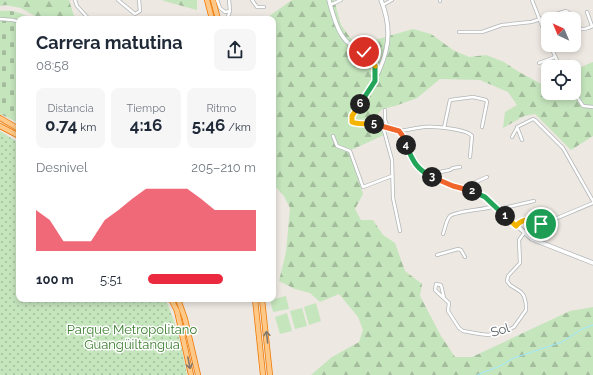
<!DOCTYPE html>
<html lang="es">
<meta charset="utf-8">
<style>
:root{--surface:#fff;--page:#f6f6f7;--text:#1f2937;--muted:#747a83;--accent:#eb2a40}
body{margin:0;font-family:Raleway,sans-serif;background:var(--page);color:var(--text);height:100vh;display:flex;flex-direction:column;font-size:15px;white-space:nowrap}
*{box-sizing:border-box;margin:0}
p{font-size:13px;color:var(--muted)}
.icon{flex:none;width:22px;height:22px;fill:none;stroke:currentColor;stroke-width:2;stroke-linecap:round;stroke-linejoin:round}
.map{position:relative;flex:1;overflow:hidden}
.panel{position:absolute;left:16px;top:16px;width:260px;height:286px;display:flex;flex-direction:column;background:var(--surface);border-radius:8px;box-shadow:0 2px 6px #0003}
.panel>*{flex:none}
.needle{width:26px;rotate:316deg}
.tools{position:absolute;left:541px;top:12px;display:grid;gap:8px}
.tools a{display:grid;place-items:center;width:40px;height:40px;border-radius:8px;background:var(--surface);box-shadow:0 2px 6px #0003;font-size:20px}
.pin{position:absolute;display:grid;place-items:center;width:34px;height:34px;color:#fff;margin:-17px;border:2px solid #fff;border-radius:50%;box-shadow:0 1px 4px #0007}
.km{position:absolute;width:20px;height:20px;margin:-10px;border-radius:50%;background:#222;color:#fff;font-size:11px;line-height:20px;text-align:center}
.round{display:grid;place-items:center;flex:none;width:42px;height:42px;border-radius:8px;background:var(--page)}
.summary{display:flex;align-items:center;justify-content:space-between;height:68px;padding:0 20px}
h1{font-size:18px;font-weight:700;line-height:30px}
.stats{display:grid;grid-template-columns:repeat(3,1fr);gap:6px;height:68px;padding:4px 20px}
.stats div{display:grid;align-content:center;border-radius:8px;background:var(--page);text-align:center}
.stats b{font-size:17px;font-weight:700}
.stats small{font-size:11px;font-weight:400}
.stats p{font-size:11px}
.chart{height:112px;padding:8px 20px}
.chart p{display:flex;justify-content:space-between}
.chart svg{width:100%;height:72px;margin-top:4px;fill:var(--accent);opacity:.7}
ul{padding:0 20px;list-style:none;font-size:13px}
li{display:grid;grid-template-columns:64px 48px 1fr;align-items:center;height:30px}
li i{height:10px;border-radius:5px;background:var(--accent)}
.map>svg:first-child{display:block}
</style>
<div class="map">
<svg width="593" height="375" viewBox="0 0 593 375">
<defs>
<pattern id="forest-firs" width="22" height="20" patternUnits="userSpaceOnUse"><rect width="22" height="20" fill="#c5e5bd"/><path d="M5 1l3.5 6h-7zM16 11l3.5 6h-7z" fill="#a3bd9d"/></pattern>
<pattern id="cemetery-stones" width="16" height="16" patternUnits="userSpaceOnUse"><rect width="16" height="16" fill="#c5e5bd"/><path d="M2 7V4a2 2 0 0 1 4 0v3zM10 15v-3a2 2 0 0 1 4 0v3z" fill="#a3bd9d"/></pattern>
<pattern id="park-dots" width="8" height="8" patternUnits="userSpaceOnUse"><rect width="8" height="8" fill="#c5e5bd"/><path d="M2 2h.1M6 6h.1" fill="none" stroke="#a3bd9d" stroke-width="1.8" stroke-linecap="round"/></pattern>
</defs>
<rect width="100%" height="100%" fill="#ede8e1"/>
<g fill="url(#forest-firs)">
<path d="M0 0H69L75 19 49 18 35 16 21 8 6 5 0 6Z"/>
<path d="M163 0H197V10L164 1Z"/>
<path d="M292 0H334L341 25 352 40 368 42 413 29 431 34 453 50 469 57 486 55 504 62 519 72 543 85 548 82V93H574V70L593 62V136L571 150 535 114 524 116 503 128 505 112 517 105 508 92 480 80 440 79 417 98 395 106 382 109 375 118 384 135 349 151 363 194 355 209 361 220H373L383 235 395 243 405 271 422 284 420 296 441 336 455 357H472L570 311 593 307V375H311L332 357 359 342 363 330 358 317 339 294 320 302 310 293 295 289 279 281 286 252 290 208 284 196 273 184V19H265Z"/>
</g>
<path fill="url(#cemetery-stones)" d="M0 11C12 10 21 12 31 19H19V123L0 114Z"/>
<path fill="url(#park-dots)" d="M0 131 19 143V299H165C177 323 182 349 187 375H0Z"/>
<g fill="#c5e5bd">
<path d="M286 296 289 309 273 312 270 300Z"/>
<path d="M316 303 321 321 309 325 304 307Z"/>
<path d="M302 308 307 326 295 329 290 311Z"/>
<path d="M287 313 292 331 280 334 275 317Z"/>
</g>
<g fill="none" stroke-linecap="round" stroke-linejoin="round">
<path stroke="#a0e8ff" stroke-width="1" d="M477 375 500 366 514 358 562 342 582 329 593 325"/>
<defs>
<g id="street">
<path d="M75 0 77 6 89 19"/>
<path d="M118 0 135 14 140 11 139 0"/>
<path d="M217 0 220 8 225 12 230 11"/>
<path d="M252 0 257 7H264"/>
<path d="M440 0V1"/>
<path d="M532 0 548 41"/>
<path d="M330 5 341 0"/>
<path d="M383 5 392 0"/>
<path d="M587 12 592 26"/>
<path d="M0 19 13 20 19 22"/>
<path d="M227 19 230 11 229 0"/>
<path d="M459 32H482L502 25 531 22 566 11C574 14 575 24 581 29H585L593 26"/>
<path d="M550 45 560 67"/>
<path d="M539 63 555 57"/>
<path d="M574 92 583 106 593 107"/>
<path d="M385 110V120L388 128"/>
<path d="M383 127 392 160 393 198 400 231"/>
<path d="M444 128 450 100 473 97 486 100 487 102 482 127"/>
<path d="M399 131C407 130 416 128 424 127 433 126 467 129 472 136L470 157"/>
<path d="M333 136 337 146 350 151 363 187 392 176"/>
<path d="M512 137 517 128"/>
<path d="M522 140 517 127 533 119 535 120 563 148 593 201"/>
<path d="M432 177 435 173 450 170 453 168 460 167"/>
<path d="M462 188 487 177"/>
<path d="M499 209 534 201"/>
<path d="M516 225 520 222 528 220 543 224 593 203"/>
<path d="M443 234C445 229 446 220 450 216 456 211 484 210 495 206"/>
<path d="M437 255 458 249 461 250 465 257"/>
<path d="M444 298 441 285 436 284 435 290 449 303 448 311 459 328 463 331 480 334 489 335 501 330 510 329 514 327 526 310V304L524 296 521 292 510 285 507 281 508 276 520 263 519 240 524 233"/>
</g>
<g id="secondary">
<path d="M329 0C332 12 336 27 343 37 356 56 378 48 375 78"/>
<path d="M381 0C385 10 388 23 388 34 388 62 368 94 352 116V122L354 123 372 124 399 131 402 135 414 163 419 170 432 177 453 186 469 190 482 195 532 239 593 263"/>
</g>
<g id="highway">
<path d="M207 0 212 19"/>
<path d="M213 0 218 19"/>
<path d="M0 118 19 129"/>
<path d="M0 126 19 136"/>
<path d="M171 299 177 311 191 375"/>
<path d="M178 299 185 319 198 375"/>
<path d="M255 299 263 375"/>
<path d="M262 299 270 375"/>
</g>
</defs>
<use href="#street" stroke="#b2b6b9" stroke-width="4"/>
<use href="#secondary" stroke="#b1b6ba" stroke-width="5"/>
<use href="#highway" stroke="#ef7600" stroke-width="6"/>
<use href="#street" stroke="#fff" stroke-width="2.5"/>
<use href="#secondary" stroke="#fff" stroke-width="3.5"/>
<use href="#highway" stroke="#fec988" stroke-width="4.5"/>
</g>
<defs><path id="oneway-shaft" d="M-6 0H5M1.5-3L5.5 0L1.5 3" fill="none" stroke-width="1.6" stroke-linecap="round" stroke-linejoin="round"/></defs>
<g stroke="#837a6c">
<use href="#oneway-shaft" transform="translate(267 337) rotate(-96)"/>
<use href="#oneway-shaft" transform="translate(189 363) rotate(79)"/>
</g>
<g fill="none" stroke-linecap="round" stroke-linejoin="round">
<defs>
<path id="split-1" d="M505 216 516 226C524 217 532 220 541 224"/>
<path id="split-2" d="M472 191 485 197 505 216"/>
<path id="split-3" d="M432 177 453 186 472 191"/>
<path id="split-4" d="M406 145C413 161 416 169 432 177"/>
<path id="split-5" d="M374 124 399 131 402 135 406 145"/>
<path id="split-6" d="M360 104 352 116V122C358 125 367 123 374 124"/>
<path id="split-7" d="M360 104 375 81V66"/>
<path id="split-8" d="M364 52 370 56 375 66"/>
</defs>
<use href="#split-1" stroke="#fff" stroke-width="8"/>
<use href="#split-2" stroke="#fff" stroke-width="8"/>
<use href="#split-3" stroke="#fff" stroke-width="8"/>
<use href="#split-4" stroke="#fff" stroke-width="8"/>
<use href="#split-5" stroke="#fff" stroke-width="8"/>
<use href="#split-6" stroke="#fff" stroke-width="8"/>
<use href="#split-7" stroke="#fff" stroke-width="8"/>
<use href="#split-8" stroke="#fff" stroke-width="8"/>
<use href="#split-1" stroke="#f5b400" stroke-width="5"/>
<use href="#split-2" stroke="#22a559" stroke-width="5"/>
<use href="#split-3" stroke="#f0652b" stroke-width="5"/>
<use href="#split-4" stroke="#22a559" stroke-width="5"/>
<use href="#split-5" stroke="#f0652b" stroke-width="5"/>
<use href="#split-6" stroke="#f5b400" stroke-width="5"/>
<use href="#split-7" stroke="#22a559" stroke-width="5"/>
<use href="#split-8" stroke="#f5b400" stroke-width="5"/>
</g>
<g text-anchor="middle" dominant-baseline="central" stroke-width="3" stroke-linejoin="round" paint-order="stroke">
<g font-size="13" fill="#3e8132" stroke="#fff">
<text x="132" y="329">Parque Metropolitano<tspan x="132" dy="15">Guangüiltangua</tspan></text>
</g>
<g font-size="13" fill="#5a6063" stroke="#fff">
<text transform="translate(500 330) rotate(-17)">Sol</text>
</g>
</g>
</svg>
<div class="tools">
<a><svg class="needle" viewBox="-14 -14 28 28"><path d="M0-13l5 13h-10z" fill="#e53935"/><path d="M0 13l5-13h-10z" fill="#747a83"/></svg></a>
<a><svg class="icon" aria-label="locate" viewBox="0 0 24 24"><circle cx="12" cy="12" r="6"/><path d="M12 2v4M12 18v4M2 12h4M18 12h4"/></svg></a>
</div>
<div class="pin" style="left:541px;top:224px;background:#1e9e55"><svg class="icon" aria-label="arrive" viewBox="0 0 24 24"><path d="M6 21V4h12l-3 4 3 4H6"/></svg></div>
<div class="pin" style="left:364px;top:52px;background:#d93025"><svg class="icon" aria-label="check" viewBox="0 0 24 24"><path d="M5 12l5 5 9-10"/></svg></div>
<b class="km" style="left:505px;top:216px">1</b>
<b class="km" style="left:472px;top:191px">2</b>
<b class="km" style="left:432px;top:177px">3</b>
<b class="km" style="left:406px;top:145px">4</b>
<b class="km" style="left:374px;top:124px">5</b>
<b class="km" style="left:360px;top:104px">6</b>
<section class="panel">
<div class="summary"><div><h1>Carrera matutina</h1><p>08:58</p></div><a class="round"><svg class="icon" aria-label="share" viewBox="0 0 24 24"><path d="M12 15V3M7 8l5-5 5 5M5 13v7h14v-7"/></svg></a></div>
<div class="stats">
<div><p>Distancia</p><b>0.74<small> km</small></b></div>
<div><p>Tiempo</p><b>4:16</b></div>
<div><p>Ritmo</p><b>5:46<small> /km</small></b></div>
</div>
<div class="chart"><p><span>Desnivel</span>205–210 m</p>
<svg viewBox="0 0 160 44" preserveAspectRatio="none"><path d="M0 44V19L10 25L20 38L30 38L40 38L50 25L60 19L70 12L80 6L90 6L100 6L110 6L120 12L130 19L140 19L150 19L160 19V44z"/></svg>
</div>
<ul>
<li><b>100 m</b>5:51<i style="width:69%"></i></li>
</ul>
</section>
</div>
